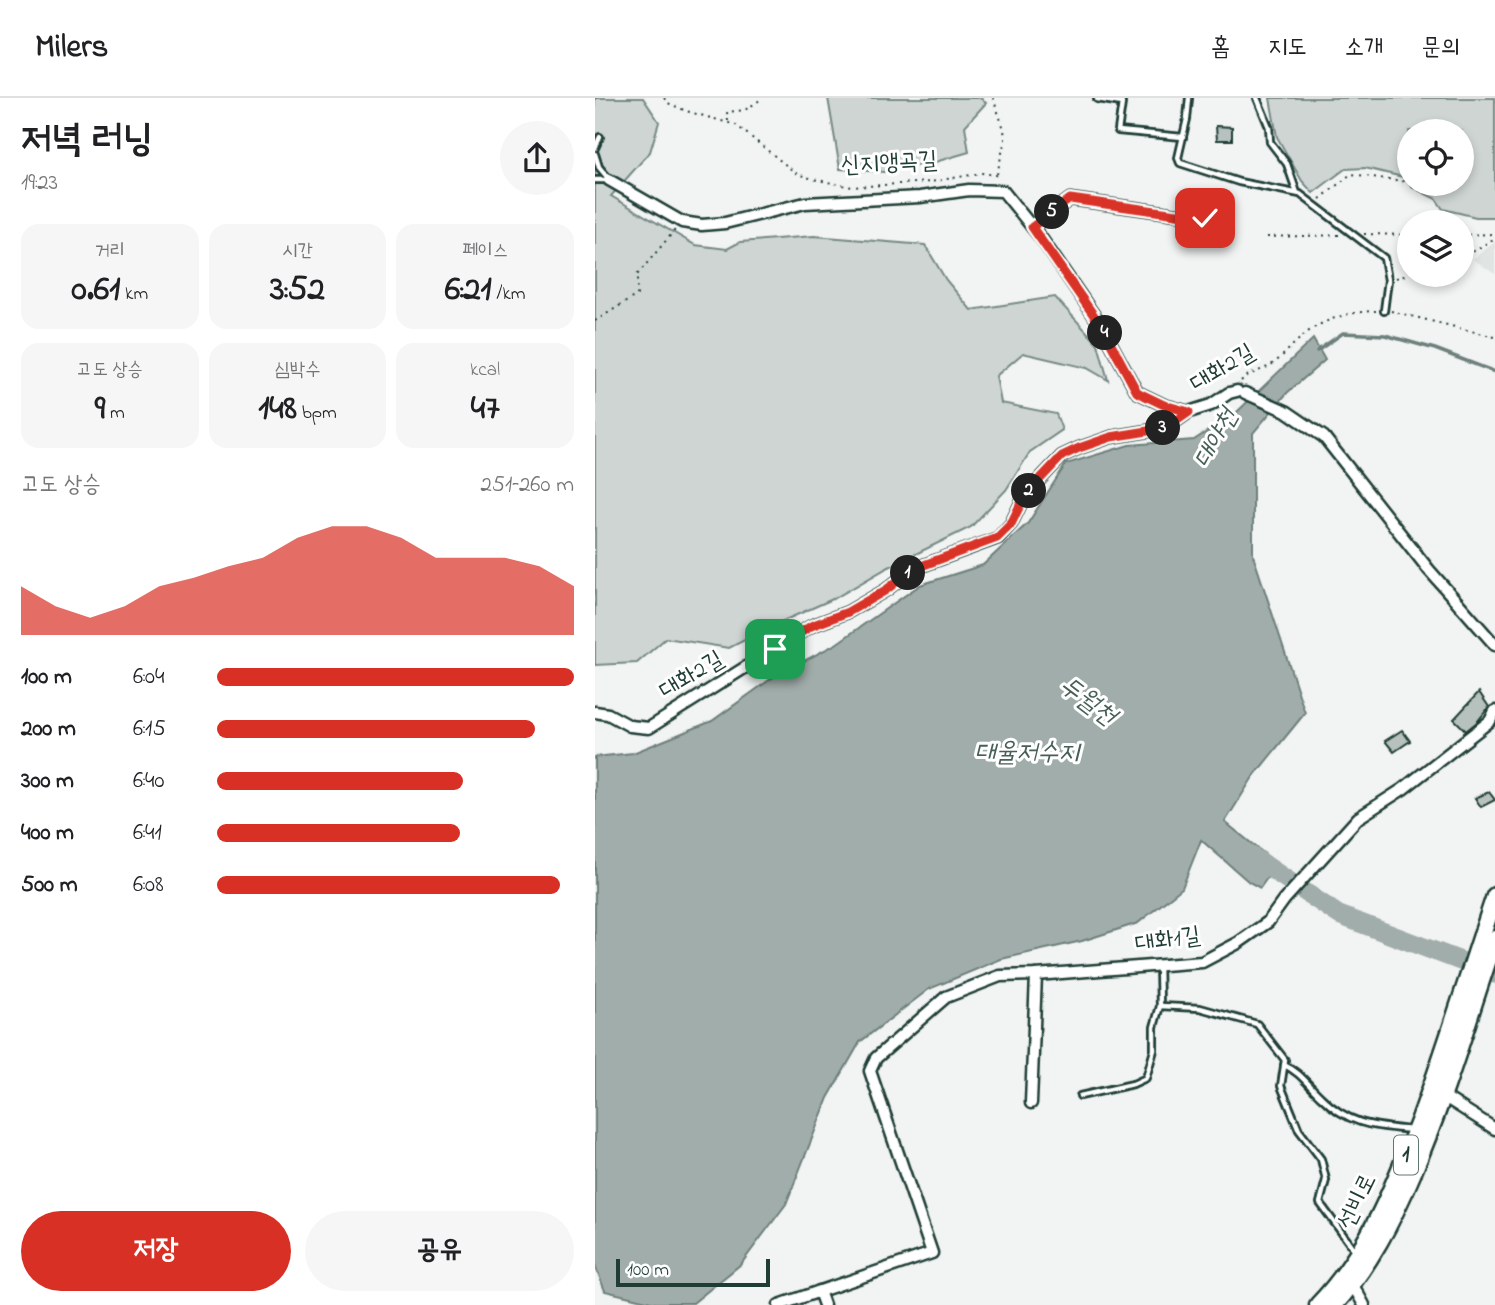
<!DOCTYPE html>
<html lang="ko">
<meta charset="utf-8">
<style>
:root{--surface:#fff;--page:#f6f6f6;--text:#202124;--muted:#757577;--line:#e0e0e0;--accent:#d93025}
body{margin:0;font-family:"Indie Flower","Poor Story",sans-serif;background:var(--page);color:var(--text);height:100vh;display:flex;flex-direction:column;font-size:26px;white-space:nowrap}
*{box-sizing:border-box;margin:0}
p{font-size:23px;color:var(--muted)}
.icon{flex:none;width:38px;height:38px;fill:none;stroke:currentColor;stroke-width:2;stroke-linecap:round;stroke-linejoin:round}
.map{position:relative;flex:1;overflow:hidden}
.sheet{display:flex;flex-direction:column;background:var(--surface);width:595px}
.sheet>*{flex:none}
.tools{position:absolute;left:802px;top:21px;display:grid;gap:14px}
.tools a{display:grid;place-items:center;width:77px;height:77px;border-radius:50%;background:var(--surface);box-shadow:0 4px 10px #0003;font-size:35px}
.scale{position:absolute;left:21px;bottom:18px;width:154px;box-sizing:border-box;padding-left:7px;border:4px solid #1f3d34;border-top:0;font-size:19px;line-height:24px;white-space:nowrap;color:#1f3d34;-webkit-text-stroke:5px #fff;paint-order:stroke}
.pin{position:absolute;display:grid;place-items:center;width:60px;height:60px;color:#fff;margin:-30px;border-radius:14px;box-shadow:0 4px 10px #0006}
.km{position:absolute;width:35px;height:35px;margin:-18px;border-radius:50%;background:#222;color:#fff;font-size:19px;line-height:35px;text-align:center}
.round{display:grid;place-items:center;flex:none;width:74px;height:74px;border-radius:37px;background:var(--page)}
.overview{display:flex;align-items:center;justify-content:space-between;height:119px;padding:0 21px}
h1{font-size:38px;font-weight:700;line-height:52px}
.figures{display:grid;grid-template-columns:repeat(3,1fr);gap:10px;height:119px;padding:7px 21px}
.figures div{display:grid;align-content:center;border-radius:18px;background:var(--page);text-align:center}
.figures b{font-size:35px;font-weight:700}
.figures small{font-size:19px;font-weight:400}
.figures p{font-size:19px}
.chart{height:196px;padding:14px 21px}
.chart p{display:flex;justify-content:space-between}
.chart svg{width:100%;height:126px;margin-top:7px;fill:var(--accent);opacity:.7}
.cta{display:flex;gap:14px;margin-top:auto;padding:14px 21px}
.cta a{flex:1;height:80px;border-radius:42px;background:var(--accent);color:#fff;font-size:28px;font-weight:700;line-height:80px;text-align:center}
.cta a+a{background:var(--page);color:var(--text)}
ul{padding:0 21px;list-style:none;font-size:23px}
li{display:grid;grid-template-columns:112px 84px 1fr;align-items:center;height:52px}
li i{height:18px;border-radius:9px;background:var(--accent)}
header{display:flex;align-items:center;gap:42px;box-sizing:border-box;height:98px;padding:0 35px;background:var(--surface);border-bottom:2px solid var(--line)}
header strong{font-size:33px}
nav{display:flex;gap:38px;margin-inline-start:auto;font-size:24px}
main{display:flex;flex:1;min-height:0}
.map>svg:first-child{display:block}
</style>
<header>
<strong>Milers</strong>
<nav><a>홈</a><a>지도</a><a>소개</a><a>문의</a></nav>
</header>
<main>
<section class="sheet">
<div class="overview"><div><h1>저녁 러닝</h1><p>19:23</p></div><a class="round"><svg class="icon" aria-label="share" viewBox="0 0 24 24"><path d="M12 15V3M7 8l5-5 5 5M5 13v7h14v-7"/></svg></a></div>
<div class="figures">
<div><p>거리</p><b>0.61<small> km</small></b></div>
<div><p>시간</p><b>3:52</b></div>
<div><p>페이스</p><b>6:21<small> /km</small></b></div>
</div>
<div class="figures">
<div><p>고도 상승</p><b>9<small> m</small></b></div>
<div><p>심박수</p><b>148<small> bpm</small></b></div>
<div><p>kcal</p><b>47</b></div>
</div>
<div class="chart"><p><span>고도 상승</span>251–260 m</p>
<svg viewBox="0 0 160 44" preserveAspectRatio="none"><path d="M0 44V27L10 34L20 38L30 34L40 27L50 24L60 20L70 17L80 10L90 6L100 6L110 10L120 17L130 17L140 17L150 20L160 27V44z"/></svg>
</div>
<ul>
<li><b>100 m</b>6:04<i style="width:100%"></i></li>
<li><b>200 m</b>6:15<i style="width:89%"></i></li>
<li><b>300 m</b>6:40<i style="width:69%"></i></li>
<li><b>400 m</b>6:41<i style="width:68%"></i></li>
<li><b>500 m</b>6:08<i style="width:96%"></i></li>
</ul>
<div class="cta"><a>저장</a><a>공유</a></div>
</section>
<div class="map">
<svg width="900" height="1207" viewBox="0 0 900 1207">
<rect width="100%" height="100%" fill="#f2f3f3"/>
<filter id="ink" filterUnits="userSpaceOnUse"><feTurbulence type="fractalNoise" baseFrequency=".0143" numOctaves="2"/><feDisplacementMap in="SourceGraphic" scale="14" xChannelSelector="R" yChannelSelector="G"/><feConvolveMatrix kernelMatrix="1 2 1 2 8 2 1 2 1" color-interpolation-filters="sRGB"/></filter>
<g filter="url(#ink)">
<path fill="#e0e4e3" d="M900 144V176L878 161Z"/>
<g fill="#ced5d3" stroke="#768984" stroke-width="2">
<path d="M0 0H48L64 24 55 54 16 98 100 147 132 151 145 144 219 138 330 147 351 182 376 212 460 199 503 246 513 282 492 270 428 255 401 278 406 305 461 316 467 332 435 354 411 392 376 429 292 470 240 500 181 526 134 550 71 540 42 565 0 567Z"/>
<path d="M233 0H386L391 5 370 28 374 54 340 64 289 74 245 71Z"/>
<path d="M675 0H900V119H881L848 111 841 101 817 89 815 86H866V33H814V83L812 80 770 70 750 71 718 95 707 83 682 39Z"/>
</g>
<path fill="#a1adaa" stroke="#6d807b" stroke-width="2" d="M718 241 730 262 692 295 658 335V457L710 615 658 679 630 724 682 766 665 790 654 784 606 742 587 790 543 825 487 843 406 861 334 891 265 944 233 1000 191 1106 146 1166 98 1205H60L10 1193 0 1167V659L38 655 117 623 177 580 241 546 325 487 388 467 433 425 471 366 534 347 599 342 642 314Z"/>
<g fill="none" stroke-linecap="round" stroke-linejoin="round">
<path stroke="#6d807b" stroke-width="3.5" d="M722 253 748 235 790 237 840 251 900 274"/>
<path stroke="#a1adaa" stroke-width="19" d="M657 758 744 817 900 876"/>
</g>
<g fill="#b7c1bd" stroke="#1f3d34" stroke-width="2">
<path d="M621 28 637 29V42H622Z"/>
<path d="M884 594 894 609 882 624 871 633 859 621Z"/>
<path d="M807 632 815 643 799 654 790 643Z"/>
<path d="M894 694 900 702 886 709 880 700Z"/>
</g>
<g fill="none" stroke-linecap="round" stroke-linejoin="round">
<defs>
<g id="service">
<path d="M594 0 592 21 583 60 585 65 644 84 705 96 789 160 793 182 789 213"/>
<path d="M662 0 674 29 675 44 692 66 702 95"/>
<path d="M502 1 527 5 523 33 588 39"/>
<path d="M0 50 5 39"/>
<path d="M0 56 4 69 14 81"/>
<path d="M0 82H13"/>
<path d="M565 908 605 910 662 926 690 962 686 988 704 1032 726 1061 731 1082 725 1105 760 1153"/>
<path d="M689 967C704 973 714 988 726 999 754 1027 778 1028 816 1032"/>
<path d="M485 998 538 986 551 980 559 952V929L565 908 564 867"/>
</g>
<g id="minor">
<path d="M14 82 87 124 107 127 130 125 210 105 325 99 374 92 408 93 446 140 507 229 542 294 569 307 594 314"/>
<circle cx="603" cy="120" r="7"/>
<path d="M437 129 475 101 596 118"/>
<path d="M650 295 691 313 729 339 834 472 900 547"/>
<path d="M0 614 13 616 35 628 54 630 216 528 253 514 291 492 318 471 403 440 416 426 430 397 467 358 484 350 516 339 571 330 594 314 616 307 634 295 642 293"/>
<path d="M845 996 900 1031"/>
<path d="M436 1005 441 877"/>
<path d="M758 1187 769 1207"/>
<path d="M224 1193 229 1207"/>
<path d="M184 1207 337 1155 275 973 281 960 351 899 405 878 441 877 607 864 643 845 673 824 689 802 763 720 808 691 895 623 900 613"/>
</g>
<g id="primary">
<path d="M723 1207C773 1156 800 1086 825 1021 852 947 875 872 900 798"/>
<path d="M739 1207C774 1169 798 1121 818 1074 851 998 873 919 900 841"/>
</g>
</defs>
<use href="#service" stroke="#1f3d34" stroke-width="10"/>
<use href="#minor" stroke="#1f3d34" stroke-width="15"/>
<use href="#primary" stroke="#1f3d34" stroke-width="21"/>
<g stroke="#1f3d34" stroke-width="2" stroke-dasharray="2 5" stroke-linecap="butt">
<path d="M69 0 73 5 91 13 141 27 202 76 218 81 257 89 335 84 387 75 401 77 404 82"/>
<path d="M398 0 409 31 410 42 402 76"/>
<path d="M133 23 132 14 150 12 168 0"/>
<path d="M725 101 756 76 814 84"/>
<path d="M769 136 814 137"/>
<path d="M866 137 900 136"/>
<path d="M672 139 746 137"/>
<path d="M866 161 900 140"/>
<path d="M801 180 814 176"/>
<path d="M796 213 900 239"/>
<path d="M0 223 42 197V177L80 132"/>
<path d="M646 283C655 274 664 274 674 268 686 262 696 247 707 239 726 221 757 213 783 213"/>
</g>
<use href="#service" stroke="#fff" stroke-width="4.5"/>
<use href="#minor" stroke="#fff" stroke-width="10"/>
<use href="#primary" stroke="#fff" stroke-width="16"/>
</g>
</g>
<g fill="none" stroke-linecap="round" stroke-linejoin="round" filter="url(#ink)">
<defs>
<path id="route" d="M180 551 216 528 253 514 291 492 318 471 402 440 416 426 430 397 467 358 484 350 516 339 571 330 594 314 569 307 542 294 507 229 437 129 475 101 596 118 603 113 608 114 610 120"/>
</defs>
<use href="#route" stroke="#fff" stroke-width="14"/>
<use href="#route" stroke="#d93025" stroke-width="9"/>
</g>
<g text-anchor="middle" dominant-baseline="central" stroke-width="6" stroke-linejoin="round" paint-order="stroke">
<rect fill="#fff" stroke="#627771" stroke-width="2" x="799" y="1037.5" width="24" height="39" rx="5"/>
<g font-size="23" font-weight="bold" fill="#1f3d34">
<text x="811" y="1057">1</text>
</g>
<g font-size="24" fill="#1f3d34" stroke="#fff">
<text transform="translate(294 66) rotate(-3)">신지앵곡길</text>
<text transform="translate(628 271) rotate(-31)">대화2길</text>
<text transform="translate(97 578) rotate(-31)">대화2길</text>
<text transform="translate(573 843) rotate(-8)">대화1길</text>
<text transform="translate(763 1104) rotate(-64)">선비로</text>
</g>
<g font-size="26" font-style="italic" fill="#465f57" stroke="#fff">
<text transform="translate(622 341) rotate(-61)">대야천</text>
<text transform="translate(492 604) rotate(37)">두월천</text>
<text x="432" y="656">대율저수지</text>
</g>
</g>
</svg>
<div class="tools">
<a><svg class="icon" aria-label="locate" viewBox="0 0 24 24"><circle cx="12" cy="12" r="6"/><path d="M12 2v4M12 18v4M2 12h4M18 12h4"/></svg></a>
<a><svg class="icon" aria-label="layers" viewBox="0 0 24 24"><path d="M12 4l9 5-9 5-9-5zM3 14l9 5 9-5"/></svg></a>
</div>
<div class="scale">100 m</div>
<div class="pin" style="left:180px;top:551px;background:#1e9e55"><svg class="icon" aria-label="arrive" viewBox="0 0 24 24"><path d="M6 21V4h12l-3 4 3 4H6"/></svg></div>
<div class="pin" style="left:610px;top:120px;background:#d93025"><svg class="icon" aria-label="check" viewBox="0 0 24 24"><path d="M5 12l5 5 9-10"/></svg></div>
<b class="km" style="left:313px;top:475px">1</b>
<b class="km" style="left:434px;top:393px">2</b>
<b class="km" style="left:568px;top:330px">3</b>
<b class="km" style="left:510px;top:235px">4</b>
<b class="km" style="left:457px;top:114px">5</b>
</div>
</main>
